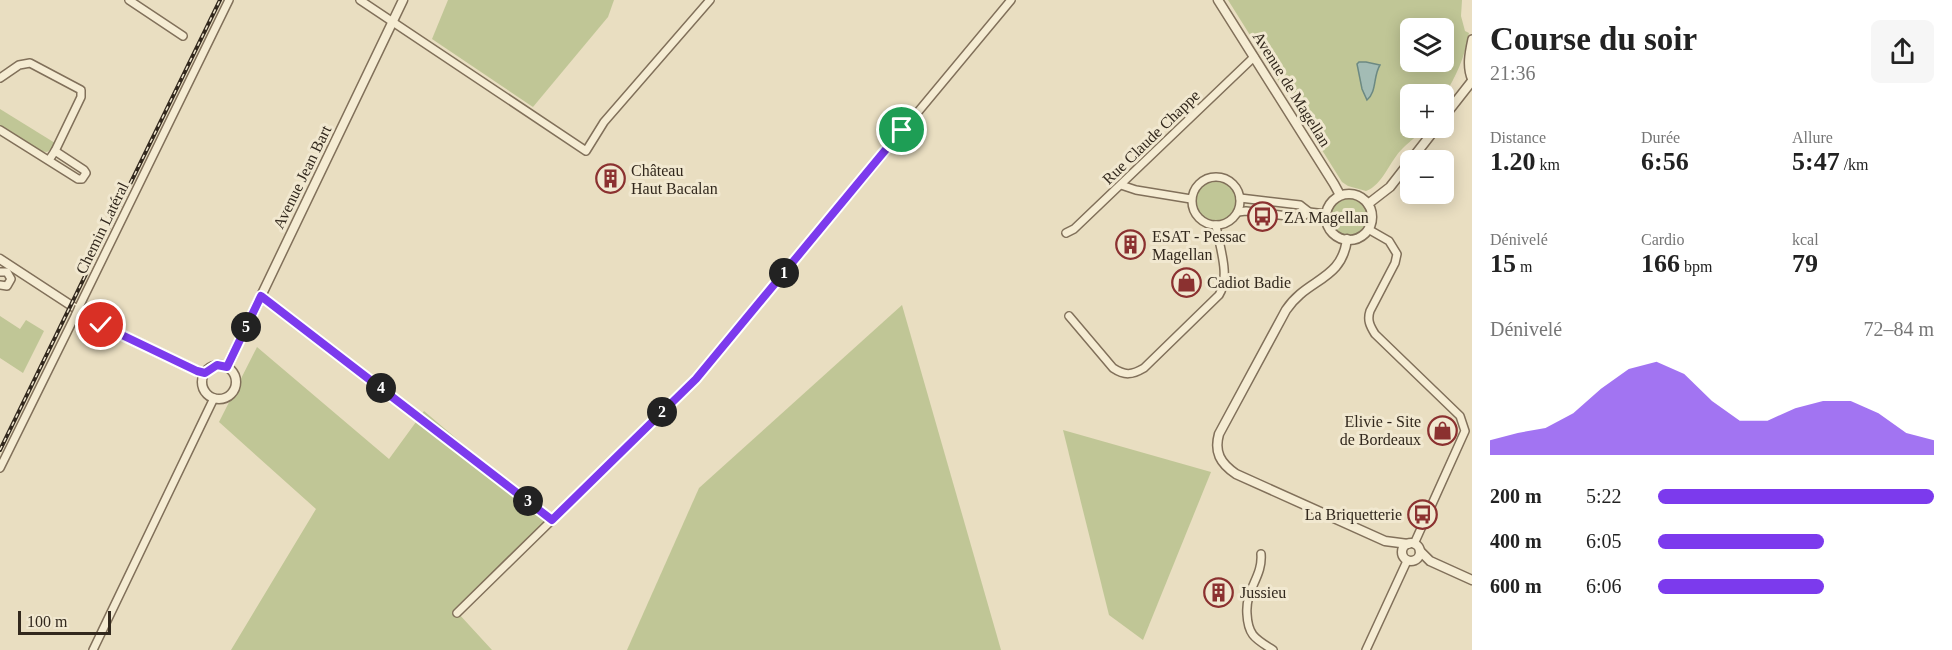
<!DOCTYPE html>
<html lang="fr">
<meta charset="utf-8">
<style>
:root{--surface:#fff;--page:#f6f6f6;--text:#222;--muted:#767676;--accent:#7c3aed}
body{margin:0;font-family:Georgia,serif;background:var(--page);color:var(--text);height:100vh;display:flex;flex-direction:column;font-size:22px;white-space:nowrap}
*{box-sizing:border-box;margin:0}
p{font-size:20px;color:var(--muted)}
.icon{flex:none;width:33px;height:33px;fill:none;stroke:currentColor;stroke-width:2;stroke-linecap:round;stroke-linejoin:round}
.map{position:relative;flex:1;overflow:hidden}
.drawer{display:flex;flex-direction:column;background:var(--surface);width:480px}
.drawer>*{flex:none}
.controls{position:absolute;left:1400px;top:18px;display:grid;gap:12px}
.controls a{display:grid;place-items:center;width:54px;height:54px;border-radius:9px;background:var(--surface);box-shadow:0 3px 15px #0003;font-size:30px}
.scale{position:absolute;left:18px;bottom:15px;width:93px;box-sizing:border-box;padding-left:6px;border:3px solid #32281d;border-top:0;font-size:16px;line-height:21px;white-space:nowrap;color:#32281d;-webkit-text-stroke:4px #f1e8d0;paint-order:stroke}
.pin{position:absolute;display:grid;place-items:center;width:51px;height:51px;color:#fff;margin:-26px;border:3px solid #fff;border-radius:50%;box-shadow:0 2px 6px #0007}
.km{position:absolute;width:30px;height:30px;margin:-15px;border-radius:50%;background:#222;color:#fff;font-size:16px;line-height:30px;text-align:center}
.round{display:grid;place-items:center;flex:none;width:63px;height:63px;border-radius:9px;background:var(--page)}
.headline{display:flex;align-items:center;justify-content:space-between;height:102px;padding:0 18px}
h1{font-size:33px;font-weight:600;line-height:45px}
.figures{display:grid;grid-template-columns:repeat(3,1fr);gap:9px;height:102px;padding:6px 18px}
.figures div{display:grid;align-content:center}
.figures b{font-size:26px;font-weight:600}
.figures small{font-size:16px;font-weight:400}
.figures p{font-size:16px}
.chart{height:168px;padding:12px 18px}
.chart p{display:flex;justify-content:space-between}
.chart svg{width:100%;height:108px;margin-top:6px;fill:var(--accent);opacity:.7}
ul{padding:0 18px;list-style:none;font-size:20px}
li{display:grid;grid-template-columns:96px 72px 1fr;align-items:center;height:45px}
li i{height:15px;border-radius:8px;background:var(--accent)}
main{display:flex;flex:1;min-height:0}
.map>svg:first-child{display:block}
</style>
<main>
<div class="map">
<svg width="1472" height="650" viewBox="0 0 1472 650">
<rect width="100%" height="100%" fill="#e9dec1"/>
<g fill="#c0c696" fill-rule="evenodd">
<path d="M448 0H614L608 17 533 107 432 39Z"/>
<path d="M1228 0H1462L1461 16 1465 31 1469 33C1465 57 1456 77 1443 97V94H1410V128H1423C1415 139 1412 139 1403 148 1390 160 1383 185 1366 191L1348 186 1342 182ZM1410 28H1443V62H1410Z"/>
<path d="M0 109 55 143 53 148 47 152 39 151 0 126Z"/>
<circle cx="1216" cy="201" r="20"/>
<circle cx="1349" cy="217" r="18"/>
<path d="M902 305 1001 650H627L699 488Z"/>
<path d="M0 316 20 329 26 320 44 331 23 373 0 358Z"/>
<path d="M257 347 389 459 424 411 552 520 458 613 492 650H231L316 509 219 422Z"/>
<path d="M1063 430 1211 472 1143 640 1109 615Z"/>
</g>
<path fill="#a3bcb5" stroke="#6c8982" stroke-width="1.5" d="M1359 62H1366L1380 65C1373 76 1377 92 1367 100L1362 89 1357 64Z"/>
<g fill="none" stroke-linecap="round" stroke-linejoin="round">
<defs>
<g id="minor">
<path d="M129 0 183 36"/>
<path d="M360 0 586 151 604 122 710 0"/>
<path d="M1472 39C1469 53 1466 67 1472 80"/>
<path d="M0 78 19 65 30 63 81 90V97L55 151 49 160"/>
<path d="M0 130 78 179H82L86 173 84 170 55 151"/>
<circle cx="1216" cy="201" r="24"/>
<path d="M1121 185 1136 190 1191 199"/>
<path d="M1240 198 1300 205 1309 212 1326 214"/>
<path d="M1238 212 1246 211 1296 217H1302L1309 212"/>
<path d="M1368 229 1389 241 1397 254 1395 263 1370 311C1367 320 1370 326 1375 334L1460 416 1465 431 1414 544"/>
<path d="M1066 233 1074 229 1254 57"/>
<path d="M0 272H7L11 279 7 286 0 285"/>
<path d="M261 296 552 520 696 379 1011 0"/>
<path d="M79 307 229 0"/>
<path d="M1069 316 1113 368C1125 376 1132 375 1144 368L1219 295C1231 276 1219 246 1216 225"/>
<path d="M0 468 76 314"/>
<path d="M1261 554C1263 577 1245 589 1247 614 1248 636 1256 639 1273 650"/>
<path d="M457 613 552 520"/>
<path d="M93 650 214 398"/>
<path d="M1366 650 1407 561"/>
</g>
<g id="tertiary">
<path d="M1218 0 1334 184 1340 195"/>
<path d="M1443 118 1472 81"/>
<circle cx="1349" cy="217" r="23"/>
<path d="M1368 204 1390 187 1436 128"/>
<path d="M1347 239C1342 281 1307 278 1286 310L1219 434C1214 452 1220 463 1236 474L1385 541 1408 544"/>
<path d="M0 259 101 325 197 371 205 373"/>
<circle cx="219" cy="382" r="17"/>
<path d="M227 367 403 0"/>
<circle cx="1411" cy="552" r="9"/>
<path d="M1420 551 1430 561 1472 580"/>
</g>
</defs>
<use href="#minor" stroke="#81705a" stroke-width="10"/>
<use href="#tertiary" stroke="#81705a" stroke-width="11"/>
<use href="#minor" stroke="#f5ecd3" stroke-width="7"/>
<use href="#tertiary" stroke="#f5ecd3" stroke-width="8"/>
<defs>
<path id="rail" d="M0 450 220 0"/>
</defs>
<use href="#rail" stroke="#32281d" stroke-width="4"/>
<use href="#rail" stroke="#f1e8d0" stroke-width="1.5" stroke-dasharray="4.5" stroke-linecap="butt"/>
<defs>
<path id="minor-bridge" d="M76 314 79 307"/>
</defs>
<use href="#minor-bridge" stroke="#81705a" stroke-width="10" stroke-linecap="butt"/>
<use href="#minor-bridge" stroke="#f5ecd3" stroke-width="7"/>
</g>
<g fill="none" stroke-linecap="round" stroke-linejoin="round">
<defs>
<path id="route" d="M101 325 197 371 205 373 217 365 227 367 261 296 552 520 696 379 902 130"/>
</defs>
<use href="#route" stroke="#fff" stroke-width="12"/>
<use href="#route" stroke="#7c3aed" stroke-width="8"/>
</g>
<defs>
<symbol id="building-ring" viewBox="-11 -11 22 22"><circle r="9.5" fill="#f1e8d0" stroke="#8b3130" stroke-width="1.5"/><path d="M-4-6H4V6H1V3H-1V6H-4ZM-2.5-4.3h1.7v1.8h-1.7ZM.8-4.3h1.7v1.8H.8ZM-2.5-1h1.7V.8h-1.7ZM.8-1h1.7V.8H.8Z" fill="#8b3130"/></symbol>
<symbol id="bus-ring" viewBox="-11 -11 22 22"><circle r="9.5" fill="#f1e8d0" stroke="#8b3130" stroke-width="1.5"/><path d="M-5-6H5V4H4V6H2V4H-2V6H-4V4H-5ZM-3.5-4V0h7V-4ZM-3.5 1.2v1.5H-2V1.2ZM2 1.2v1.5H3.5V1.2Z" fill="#8b3130"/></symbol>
<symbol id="shop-ring" viewBox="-11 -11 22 22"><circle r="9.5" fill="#f1e8d0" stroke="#8b3130" stroke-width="1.5"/><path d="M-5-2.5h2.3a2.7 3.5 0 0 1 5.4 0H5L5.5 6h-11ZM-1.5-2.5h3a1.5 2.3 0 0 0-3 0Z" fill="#8b3130"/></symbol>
</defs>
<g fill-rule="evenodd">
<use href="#building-ring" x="594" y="162" width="33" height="33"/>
<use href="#bus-ring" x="1246" y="200" width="33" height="33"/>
<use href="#building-ring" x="1114" y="228" width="33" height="33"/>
<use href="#shop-ring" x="1170" y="266" width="33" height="33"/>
<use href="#shop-ring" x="1426" y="414" width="33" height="33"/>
<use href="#bus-ring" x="1406" y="498" width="33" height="33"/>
<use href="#building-ring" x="1202" y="576" width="33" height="33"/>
</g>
<g text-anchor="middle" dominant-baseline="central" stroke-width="6" stroke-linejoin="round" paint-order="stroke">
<g font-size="16" fill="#32281d" stroke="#f1e8d0">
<text transform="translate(1292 89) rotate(58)">Avenue de Magellan</text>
<text transform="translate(1151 137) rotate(-44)">Rue Claude Chappe</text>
<text transform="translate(302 177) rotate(-64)">Avenue Jean Bart</text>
<text transform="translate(102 228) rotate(-64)">Chemin Latéral</text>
</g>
<g font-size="16" fill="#32281d" stroke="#f1e8d0" text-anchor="start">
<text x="631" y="170">Château<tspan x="631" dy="18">Haut Bacalan</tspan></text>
<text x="1284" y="217">ZA Magellan</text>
<text x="1152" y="236">ESAT - Pessac<tspan x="1152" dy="18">Magellan</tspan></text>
<text x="1207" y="282">Cadiot Badie</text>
<text x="1421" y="421" text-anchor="end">Elivie - Site<tspan x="1421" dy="18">de Bordeaux</tspan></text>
<text x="1402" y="514" text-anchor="end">La Briquetterie</text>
<text x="1240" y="592">Jussieu</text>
</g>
</g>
</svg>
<div class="controls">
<a><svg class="icon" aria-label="layers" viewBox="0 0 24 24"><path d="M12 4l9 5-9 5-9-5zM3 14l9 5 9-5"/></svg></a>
<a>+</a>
<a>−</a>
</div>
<div class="scale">100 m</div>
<div class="pin" style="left:902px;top:130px;background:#1e9e55"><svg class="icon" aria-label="arrive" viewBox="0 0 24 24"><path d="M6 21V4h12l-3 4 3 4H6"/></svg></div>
<div class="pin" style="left:101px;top:325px;background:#d93025"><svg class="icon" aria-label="check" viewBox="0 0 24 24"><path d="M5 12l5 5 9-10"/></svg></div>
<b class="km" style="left:784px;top:273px">1</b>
<b class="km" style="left:662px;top:412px">2</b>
<b class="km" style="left:528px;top:501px">3</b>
<b class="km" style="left:381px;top:388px">4</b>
<b class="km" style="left:246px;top:327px">5</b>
</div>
<section class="drawer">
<div class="headline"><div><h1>Course du soir</h1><p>21:36</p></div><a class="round"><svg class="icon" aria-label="share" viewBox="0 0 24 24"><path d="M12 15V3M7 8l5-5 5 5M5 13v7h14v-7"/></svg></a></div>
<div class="figures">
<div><p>Distance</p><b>1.20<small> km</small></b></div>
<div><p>Durée</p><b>6:56</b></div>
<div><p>Allure</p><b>5:47<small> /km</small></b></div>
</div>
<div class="figures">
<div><p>Dénivelé</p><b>15<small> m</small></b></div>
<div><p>Cardio</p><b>166<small> bpm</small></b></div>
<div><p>kcal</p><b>79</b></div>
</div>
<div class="chart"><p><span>Dénivelé</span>72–84 m</p>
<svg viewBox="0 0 160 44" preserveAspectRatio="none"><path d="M0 44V38L10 35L20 33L30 27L40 17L50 9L60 6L70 11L80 22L90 30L100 30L110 25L120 22L130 22L140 27L150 35L160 38V44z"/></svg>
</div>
<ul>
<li><b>200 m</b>5:22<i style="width:100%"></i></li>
<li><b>400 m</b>6:05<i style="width:60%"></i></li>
<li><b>600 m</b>6:06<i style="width:60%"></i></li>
</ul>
</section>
</main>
